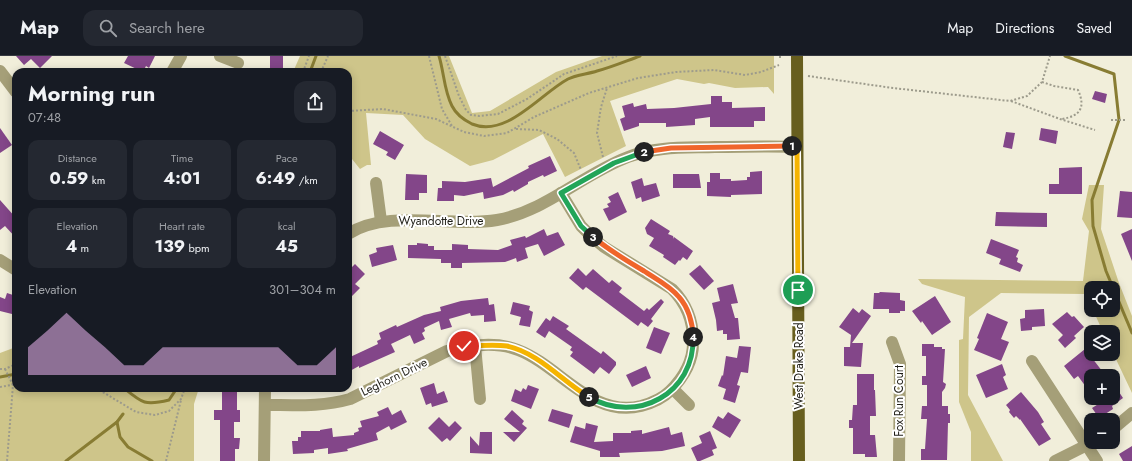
<!DOCTYPE html>
<meta charset="utf-8">
<style>
:root{--surface:#171b24;--page:#242831;--text:#f1f3f6;--muted:#9ea1a6;--line:#363941;--accent:#bf95c6}
body{margin:0;font-family:Jost,sans-serif;background:var(--page);color:var(--text);height:100vh;display:flex;flex-direction:column;font-size:15px;white-space:nowrap}
*{box-sizing:border-box;margin:0}
p{font-size:13px;color:var(--muted)}
.icon{flex:none;width:22px;height:22px;fill:none;stroke:currentColor;stroke-width:2;stroke-linecap:round;stroke-linejoin:round}
.map{position:relative;flex:1;overflow:hidden}
.panel{position:absolute;left:12px;top:12px;width:340px;height:324px;display:flex;flex-direction:column;background:var(--surface);border-radius:12px;box-shadow:0 2px 10px #0003}
.panel>*{flex:none}
.fabs{position:absolute;left:1084px;top:225px;display:grid;gap:8px}
.fabs a{display:grid;place-items:center;width:36px;height:36px;border-radius:8px;background:var(--surface);box-shadow:0 2px 10px #0003;font-size:20px}
.pin{position:absolute;display:grid;place-items:center;width:34px;height:34px;color:#fff;margin:-17px;border:2px solid #fff;border-radius:50%;box-shadow:0 1px 4px #0007}
.km{position:absolute;width:20px;height:20px;margin:-10px;border-radius:50%;background:#222;color:#fff;font-size:11px;line-height:20px;text-align:center}
.round{display:grid;place-items:center;flex:none;width:42px;height:42px;border-radius:12px;background:var(--page)}
.summary{display:flex;align-items:center;justify-content:space-between;height:68px;padding:0 16px}
h1{font-size:22px;font-weight:700;line-height:30px}
.metrics{display:grid;grid-template-columns:repeat(3,1fr);gap:6px;height:68px;padding:4px 16px}
.metrics div{display:grid;align-content:center;border-radius:10px;background:var(--page);text-align:center}
.metrics b{font-size:17px;font-weight:700}
.metrics small{font-size:11px;font-weight:400}
.metrics p{font-size:11px}
.chart{height:112px;padding:8px 16px}
.chart p{display:flex;justify-content:space-between}
.chart svg{width:100%;height:72px;margin-top:4px;fill:var(--accent);opacity:.7}
header{display:flex;align-items:center;gap:24px;box-sizing:border-box;height:56px;padding:0 20px;background:var(--surface);border-bottom:1px solid var(--line)}
header strong{font-size:19px}
nav{display:flex;gap:22px;margin-inline-start:auto;font-size:14px}
.search{width:280px;height:36px;background:var(--page);display:flex;align-items:center;gap:10px;box-sizing:border-box;padding:0 14px;border-radius:12px;color:var(--muted);font-size:15px}
.map>svg:first-child{display:block}
</style>
<header>
<strong>Map</strong>
<div class="search"><svg class="icon" aria-label="search" viewBox="0 0 24 24"><circle cx="10" cy="10" r="6"/><path d="M15 15l6 6"/></svg>Search here</div>
<nav><a>Map</a><a>Directions</a><a>Saved</a></nav>
</header>
<div class="map">
<svg width="1132" height="405" viewBox="0 0 1132 405">
<rect width="100%" height="100%" fill="#f1eeda"/>
<g fill="#cec58a">
<path d="M300 0H449L472 57 490 55 556 16 602 0H774V38L768 31 735 32 709 27 704 28 677 23 610 45 626 90 565 121 543 78 493 104 470 110 425 83 403 59 366 57 371 109H367L360 113 348 98V16H293Z"/>
<path d="M1089 129H1104L1101 173 1119 227 1132 260V337L1113 297V276H1103L1093 254H1113V232H1091V249L1085 238 1001 237 969 261 968 339 1003 405H971V376L959 346V284L963 283 965 241 922 228 918 223 1083 225 1089 175 1082 163Z"/>
<path d="M16 291V332H199L194 348V405H0V297Z"/>
</g>
<g fill="none" stroke-linecap="round" stroke-linejoin="round">
<g stroke="#887c33" stroke-width="3">
<path d="M439 0C444 16 444 35 452 50 456 58 464 64 472 68 507 82 540 38 568 23 576 19 588 18 597 15 612 11 626 5 640 0"/>
<path d="M1065 0 1114 18 1119 64 1092 144 1093 170 1106 215 1132 277"/>
<path d="M310 16 316 0"/>
<path d="M0 321 16 318"/>
<path d="M124 332C142 347 145 350 169 344L177 332"/>
<path d="M117 366 120 381 128 391 152 405"/>
<path d="M66 405 117 366 123 358"/>
</g>
</g>
<g fill="#834689">
<path d="M16 0H52L40 12 31 3 24 9Z"/>
<path d="M128 0H155L149 12 146 10 143 16 124 7Z"/>
<path d="M270 0H283V16L270 15Z"/>
<path d="M1095 35 1107 38 1105 47 1092 43Z"/>
<path d="M711 40H722V46H732V52L765 51V65H754V71H710V61L695 63V69L666 71V67H639V70L624 75 620 63 625 61 622 50 633 47 634 51 646 48 647 53 674 52 711 48Z"/>
<path d="M0 72 12 89 0 97Z"/>
<path d="M1041 72 1058 75 1056 88 1039 84Z"/>
<path d="M380 75 404 89 395 104 386 99 388 96 373 88Z"/>
<path d="M1006 76 1015 77 1012 93 1003 91Z"/>
<path d="M550 100 557 115 544 121 543 119 528 126V128L514 136 513 134 503 139 484 143 483 136 464 140 454 139V145H437L438 132H442V125L465 126 491 122 493 131 529 112 528 110Z"/>
<path d="M1082 111V138H1049V128H1059V112Z"/>
<path d="M762 115V138L731 139V141L707 140V126H710V117H720V123H731V125L747 124V121H750V116Z"/>
<path d="M406 118 427 119V137H419V144H405Z"/>
<path d="M673 118H699L701 132H673Z"/>
<path d="M642 122 644 130 656 127 660 140 642 146 641 141 636 143 631 126Z"/>
<path d="M1120 135 1132 136V162L1117 161Z"/>
<path d="M618 136 627 156 609 165 603 153 609 151 607 148 611 146 608 141Z"/>
<path d="M0 144 16 162V182L5 170 0 174Z"/>
<path d="M996 156 1047 157V171L995 170Z"/>
<path d="M651 163 670 175 668 178 673 180 674 183V181L693 195 687 204 683 201 680 205 679 204 675 209 663 201 664 199 649 190 654 182 647 178 645 172Z"/>
<path d="M544 173 547 180 558 176 565 189 544 200 538 188 525 192 528 202 517 206 516 202 505 206 462 207V212H451V207H441V203L408 202V189H417V187L428 188V190H434V194H452V188L468 189V193L498 194 512 189 510 184 525 180 526 182Z"/>
<path d="M1132 173V205L1121 178Z"/>
<path d="M991 183 1019 194 1016 201 1018 202 1017 206 1023 209 1020 216 999 208 1001 203 986 197Z"/>
<path d="M393 189 397 204 372 211 369 199 377 196 376 192Z"/>
<path d="M355 208 365 218 355 228 360 232 348 244V215Z"/>
<path d="M700 209 714 225 704 234 689 218Z"/>
<path d="M578 212 586 220 593 213 609 227 612 224 622 232 619 236 644 255 647 252 649 254 661 243 664 246 651 263 653 265 648 271 641 266 638 270 586 231 583 234 569 222Z"/>
<path d="M733 228 738 247 731 248 735 262H738L740 283 727 284V278H723V274L717 275 716 264 712 247 720 245 717 232Z"/>
<path d="M880 236 900 237V244L905 245V255H900V257H889V253H873L874 237H879Z"/>
<path d="M7 237 16 240V252H14L12 258 0 255V241L5 243Z"/>
<path d="M935 240 951 266 932 279 922 265 921 267 912 255Z"/>
<path d="M488 242 489 249 494 248 496 265 484 266V259L471 260 470 257 449 263 452 271 441 274 439 265 424 272 425 275 422 277 425 283 414 288 410 279 391 288 395 296 359 312V310L348 316V302L378 288 377 285 381 283 379 277 396 269 397 271 424 259 441 255 440 251 461 245Z"/>
<path d="M513 246 530 250 529 254 533 256 530 271 519 269 521 261 510 258Z"/>
<path d="M853 252 859 257 862 253 871 260 852 287H863L861 311 844 310V291H850L851 279 839 271Z"/>
<path d="M1044 253 1045 270 1032 271V274L1021 275 1020 263 1025 262V254Z"/>
<path d="M1067 256 1072 261 1074 260 1084 271 1074 280 1076 282 1065 292 1058 284 1063 279 1052 268Z"/>
<path d="M987 257 1008 266 1001 283 1009 286 1001 305 974 294 979 283 977 282Z"/>
<path d="M553 260 569 270 566 273 601 298 603 295 616 306V309L609 318 600 311 594 318 570 300 573 296 570 294 572 291 549 275 545 282 536 276 546 262 550 265Z"/>
<path d="M654 271 670 277 661 298 646 292Z"/>
<path d="M922 288H934V291H942V293H945L943 326 946 328 945 332 942 336V350H948V358H950V367H948L947 404H921V393H925L927 363H921L922 350H927V329H922V320H926V300H922Z"/>
<path d="M739 290 751 291 748 317 741 316 737 329 740 330 735 347 723 343 726 333 718 330 722 319 723 320 726 300 737 302Z"/>
<path d="M1085 293 1106 320H1091V328L1086 331 1078 320 1074 323 1064 310Z"/>
<path d="M1002 308 1006 319 1003 321 1008 333 986 342 976 319Z"/>
<path d="M646 310 651 322 632 331 626 319Z"/>
<path d="M857 318H874V334H875L876 360H870V379H875L877 401H865V398H853V372H849V364H852L853 349H857Z"/>
<path d="M434 327 437 338 444 335 448 346 432 351 431 347 426 349 420 332Z"/>
<path d="M1113 327 1123 342 1112 350 1113 353 1099 362 1092 352 1100 347 1097 342H1113Z"/>
<path d="M528 329 539 333 531 353 511 345 515 333 521 336 523 332 526 334Z"/>
<path d="M222 332H237V354H240V366H234V382H240L239 393H235V405H220V364H214V354H222Z"/>
<path d="M1021 336 1038 356 1044 366 1041 368 1051 383 1039 390 1020 363V364L1016 360 1014 362 1009 356 1010 354 1006 349Z"/>
<path d="M388 351 392 359 401 354 407 366 391 374 389 370 376 377 378 384 347 393 348 395 328 398V392L314 394V397L293 398 292 385H298V381H301V375H320V374L332 372 333 381 354 379V377L359 375 358 372 362 371 360 365 379 360 377 356Z"/>
<path d="M552 353 573 359 569 372 548 365Z"/>
<path d="M512 354 524 365 522 368 527 372 514 386 503 376H520L504 363Z"/>
<path d="M728 356 741 364 730 382 712 371 718 360 723 363Z"/>
<path d="M439 361 449 371 455 365 462 372 450 385 447 382 442 386 428 372Z"/>
<path d="M586 367 598 370 594 386 613 385V377H631V375L642 374V378L669 371 671 379 682 376 685 390 662 395 619 397 620 401H600V395L570 386 575 370 585 373Z"/>
<path d="M710 375 717 392 712 394 714 399 700 405H697L691 392 702 387 699 380Z"/>
<path d="M480 376H492V398L470 397V380L479 390Z"/>
<path d="M1132 390V405H1123L1119 398Z"/>
</g>
<g fill="none" stroke-linecap="round" stroke-linejoin="round">
<g stroke="#9d9b8c" stroke-width="2" stroke-dasharray="2 2" stroke-linecap="butt">
<path d="M429 0 442 53 452 70"/>
<path d="M445 0 459 40 466 54 471 59 479 60 498 58 527 43 564 18 617 0"/>
<path d="M780 0V4"/>
<path d="M303 16 309 0"/>
<path d="M321 16 328 0"/>
<path d="M808 20 893 32 1010 45 1027 40 1042 26 1050 0"/>
<path d="M1042 26 1054 30 1078 34C1086 52 1080 60 1062 63"/>
<path d="M1011 45 1060 63 1095 74"/>
<path d="M348 55 383 53 436 63 464 76 484 80 507 77 534 61 589 37 638 22 676 16 714 14 745 19 761 16 779 9"/>
<path d="M1111 64H1125"/>
<path d="M516 73 539 74 557 83 574 97 581 114"/>
<path d="M603 101 597 77 601 51 607 32"/>
<path d="M0 313H5L16 308"/>
<path d="M5 313 13 329 7 405"/>
<path d="M0 331 16 328"/>
<path d="M96 332 136 356 155 359 169 355 181 343 185 332"/>
<path d="M166 405 181 344"/>
</g>
<g stroke="#a59f78" stroke-width="12">
<path d="M220 0 238 7"/>
<path d="M0 15 16 36"/>
<path d="M172 16 181 0"/>
<path d="M376 127 381 165"/>
<path d="M348 178C388 152 451 172 497 164 546 155 583 118 628 101 657 90 685 92 715 91 743 91 770 90 797 91"/>
<path d="M0 204 16 214"/>
<path d="M892 286 900 308 899 405"/>
<path d="M475 290 480 343"/>
<path d="M1032 305 1097 405"/>
<path d="M673 333 689 349"/>
<path d="M265 349C295 349 322 351 350 343L447 295C469 289 496 285 518 294 560 310 591 362 641 350 652 347 662 343 670 335 684 321 694 305 693 284 693 264 686 247 672 233L604 191 592 181 581 170 561 137"/>
<path d="M1113 373 1132 357"/>
<path d="M264 405 265 332"/>
<path d="M1055 405 1093 386"/>
</g>
<path stroke="#675e1e" stroke-width="12" d="M797 0 799 405"/>
</g>
<g fill="none" stroke-linecap="round" stroke-linejoin="round">
<defs>
<path id="split-1" d="M792 90H797L798 234"/>
<path id="split-2" d="M644 96 671 92 792 90"/>
<path id="split-3" d="M593 181 581 170 561 137 614 107 644 96"/>
<path id="split-4" d="M593 181C609 194 627 205 644 215 656 223 670 230 679 241 688 251 693 267 693 281"/>
<path id="split-5" d="M589 341C637 369 695 337 693 281"/>
<path id="split-6" d="M464 290C478 290 493 288 507 290 539 297 562 325 589 341"/>
</defs>
<use href="#split-1" stroke="#fff" stroke-width="8"/>
<use href="#split-2" stroke="#fff" stroke-width="8"/>
<use href="#split-3" stroke="#fff" stroke-width="8"/>
<use href="#split-4" stroke="#fff" stroke-width="8"/>
<use href="#split-5" stroke="#fff" stroke-width="8"/>
<use href="#split-6" stroke="#fff" stroke-width="8"/>
<use href="#split-1" stroke="#f5b400" stroke-width="5"/>
<use href="#split-2" stroke="#f0652b" stroke-width="5"/>
<use href="#split-3" stroke="#22a559" stroke-width="5"/>
<use href="#split-4" stroke="#f0652b" stroke-width="5"/>
<use href="#split-5" stroke="#22a559" stroke-width="5"/>
<use href="#split-6" stroke="#f5b400" stroke-width="5"/>
</g>
<g text-anchor="middle" dominant-baseline="central" stroke-width="4" stroke-linejoin="round" paint-order="stroke">
<g font-size="12" fill="#1e1d16" stroke="#fff">
<text x="441" y="165">Wyandotte Drive</text>
<text transform="translate(799 310) rotate(-90)">West Drake Road</text>
<text transform="translate(394 321) rotate(-26)">Leghorn Drive</text>
<text transform="translate(899 345) rotate(-90)">Fox Run Court</text>
</g>
</g>
</svg>
<div class="fabs">
<a><svg class="icon" aria-label="locate" viewBox="0 0 24 24"><circle cx="12" cy="12" r="6"/><path d="M12 2v4M12 18v4M2 12h4M18 12h4"/></svg></a>
<a><svg class="icon" aria-label="layers" viewBox="0 0 24 24"><path d="M12 4l9 5-9 5-9-5zM3 14l9 5 9-5"/></svg></a>
<a>+</a>
<a>−</a>
</div>
<div class="pin" style="left:798px;top:234px;background:#1e9e55"><svg class="icon" aria-label="arrive" viewBox="0 0 24 24"><path d="M6 21V4h12l-3 4 3 4H6"/></svg></div>
<div class="pin" style="left:464px;top:290px;background:#d93025"><svg class="icon" aria-label="check" viewBox="0 0 24 24"><path d="M5 12l5 5 9-10"/></svg></div>
<b class="km" style="left:792px;top:90px">1</b>
<b class="km" style="left:644px;top:96px">2</b>
<b class="km" style="left:593px;top:181px">3</b>
<b class="km" style="left:693px;top:281px">4</b>
<b class="km" style="left:589px;top:341px">5</b>
<section class="panel">
<div class="summary"><div><h1>Morning run</h1><p>07:48</p></div><a class="round"><svg class="icon" aria-label="share" viewBox="0 0 24 24"><path d="M12 15V3M7 8l5-5 5 5M5 13v7h14v-7"/></svg></a></div>
<div class="metrics">
<div><p>Distance</p><b>0.59<small> km</small></b></div>
<div><p>Time</p><b>4:01</b></div>
<div><p>Pace</p><b>6:49<small> /km</small></b></div>
</div>
<div class="metrics">
<div><p>Elevation</p><b>4<small> m</small></b></div>
<div><p>Heart rate</p><b>139<small> bpm</small></b></div>
<div><p>kcal</p><b>45</b></div>
</div>
<div class="chart"><p><span>Elevation</span>301–304 m</p>
<svg viewBox="0 0 160 44" preserveAspectRatio="none"><path d="M0 44V27L10 17L20 6L30 17L40 27L50 38L60 38L70 27L80 27L90 27L100 27L110 27L120 27L130 27L140 38L150 38L160 27V44z"/></svg>
</div>
</section>
</div>
